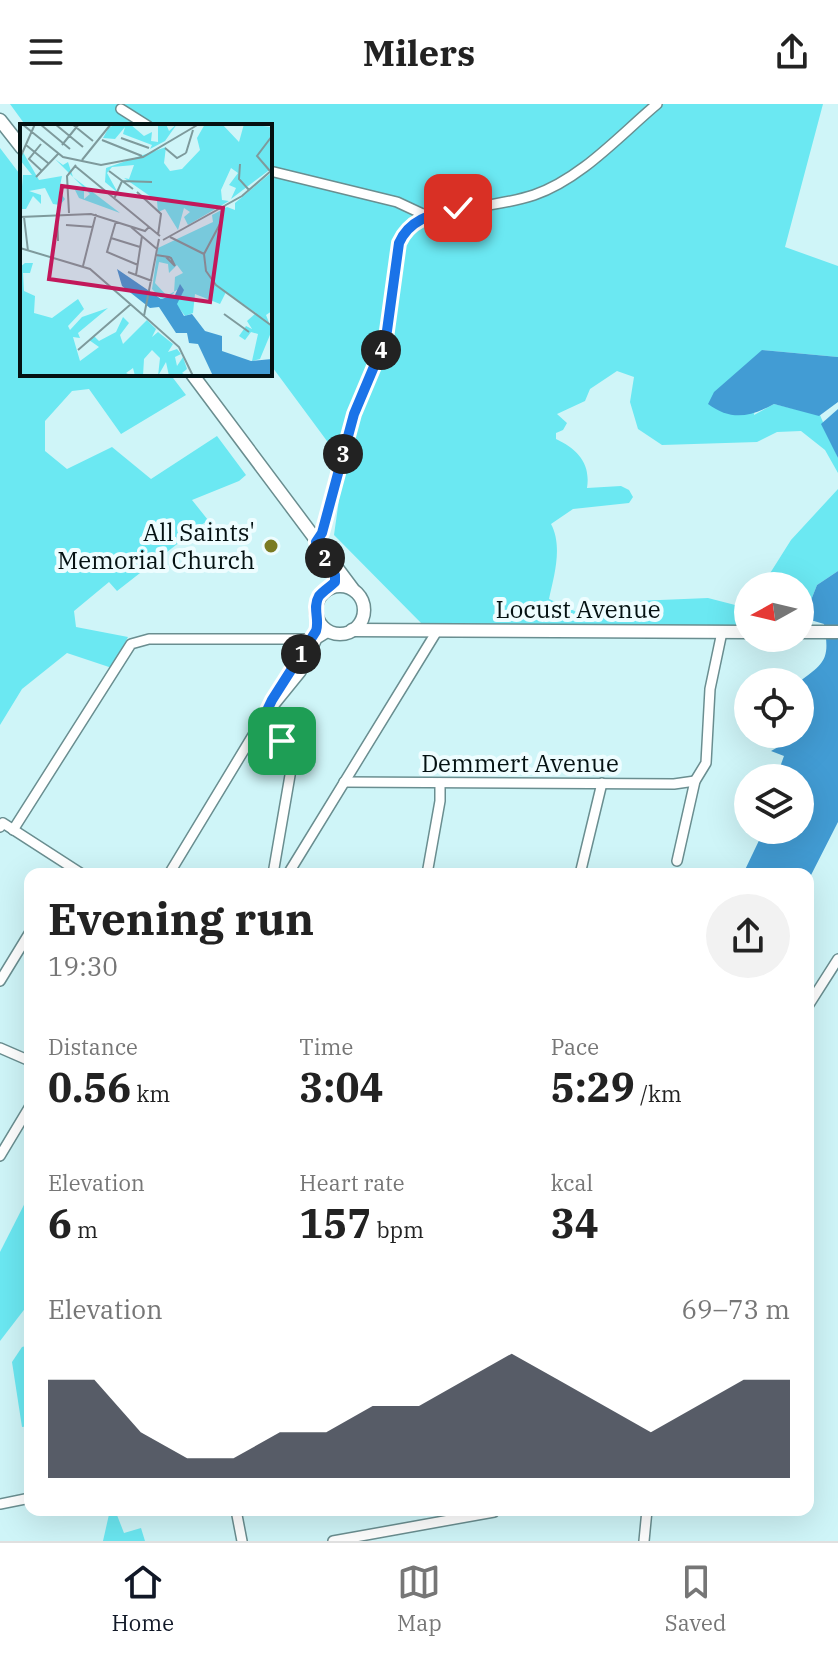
<!DOCTYPE html>
<meta charset="utf-8">
<style>
:root{--surface:#fff;--page:#f2f2f2;--text:#222;--muted:#767676;--line:#e0e0e0;--accent:#111827}
body{margin:0;font-family:"IBM Plex Serif",serif;background:var(--page);color:var(--text);height:100vh;display:flex;flex-direction:column;font-size:30px;white-space:nowrap}
*{box-sizing:border-box;margin:0}
p{font-size:26px;color:var(--muted)}
.icon{flex:none;width:44px;height:44px;fill:none;stroke:currentColor;stroke-width:2;stroke-linecap:round;stroke-linejoin:round}
.map{position:relative;flex:1;overflow:hidden}
.panel{position:absolute;left:24px;top:764px;width:790px;height:648px;display:flex;flex-direction:column;background:var(--surface);border-radius:16px;box-shadow:0 8px 32px #0002}
.panel>*{flex:none}
.needle{width:52px;rotate:262deg}
.controls{position:absolute;left:734px;top:468px;display:grid;gap:16px}
.controls a{display:grid;place-items:center;width:80px;height:80px;border-radius:50%;background:var(--surface);box-shadow:0 8px 32px #0002;font-size:40px}
.pin{position:absolute;display:grid;place-items:center;width:68px;height:68px;color:#fff;margin:-34px;border-radius:16px;box-shadow:0 4px 12px #0006}
.km{position:absolute;width:40px;height:40px;margin:-20px;border-radius:50%;background:#222;color:#fff;font-size:22px;line-height:40px;text-align:center}
.round{display:grid;place-items:center;flex:none;width:84px;height:84px;border-radius:42px;background:var(--page)}
.head{display:flex;align-items:center;justify-content:space-between;height:136px;padding:0 24px}
h1{font-size:44px;font-weight:800;line-height:60px}
.stats{display:grid;grid-template-columns:repeat(3,1fr);gap:12px;height:136px;padding:8px 24px}
.stats div{display:grid;align-content:center}
.stats b{font-size:40px;font-weight:800}
.stats small{font-size:22px;font-weight:400}
.stats p{font-size:22px}
.chart{height:224px;padding:16px 24px}
.chart p{display:flex;justify-content:space-between}
.chart svg{width:100%;height:144px;margin-top:8px;fill:var(--accent);opacity:.7}
header{display:flex;justify-content:space-between;align-items:center;height:104px;padding:0 24px;background:var(--surface);font-size:36px;font-weight:800}
.dock{display:flex;justify-content:space-around;align-items:center;height:112px;border-top:2px solid var(--line);background:var(--surface);font-size:22px;color:var(--muted)}
.dock a{display:grid;justify-items:center;gap:4px}
.dock .current{color:var(--accent)}
.map>svg:first-child{display:block}
</style>
<header><svg class="icon" aria-label="menu" viewBox="0 0 24 24"><path d="M4 6h16M4 12h16M4 18h16"/></svg>Milers<svg class="icon" aria-label="share" viewBox="0 0 24 24"><path d="M12 15V3M7 8l5-5 5 5M5 13v7h14v-7"/></svg></header>
<div class="map">
<svg width="838" height="1437" viewBox="0 0 838 1437">
<rect width="100%" height="100%" fill="#cff5f8"/>
<g fill="#6be8f2">
<path d="M10 0H823L785 143 838 162V253L762 246 754 311 774 300 820 311 838 354V369L825 346 801 327 777 328 757 338 662 341 638 325 630 298 634 273 617 267 590 285 585 297 557 310 567 319 563 326 556 329V335C577 345 591 359 587 384L621 382 629 386 633 393 629 399 573 405 551 420C563 442 554 472 549 495L581 510 618 504 636 497 708 494 739 502 748 495V522L425 523 334 431 344 360 270 260V22H26Z"/>
<path d="M0 44 22 73V270H170L186 291 121 330 89 285 72 287 45 317V347L67 365 112 343 151 375 217 332 246 371 239 377 192 396 208 416 117 487 109 478 74 507 76 523 128 533 112 564 67 549 22 585 0 621Z"/>
<path d="M838 385V467L817 481 804 514 800 518V482H762L791 436Z"/>
<path d="M30 1089V1198L0 1237V1148Z"/>
<path d="M30 1241V1322L22 1323 12 1258 22 1243Z"/>
<path d="M110 1406H115L124 1429 141 1424 145 1437H103Z"/>
</g>
<g fill="#429cd4">
<path d="M762 246 838 253V298L819 312 774 300C750 313 731 317 708 300L714 288Z"/>
<path d="M838 305V354L821 320Z"/>
<path d="M838 467V718L808 777V770H743L764 726H800V674H776L784 652 771 647 780 642 775 630H800L799 578C826 558 830 555 824 520L804 514 817 481Z"/>
</g>
<g fill="none" stroke-linecap="round" stroke-linejoin="round">
<defs>
<g id="minor">
<path d="M121 5 148 22"/>
<path d="M270 67 397 98 427 112"/>
<path d="M316 438 322 429 354 310 386 234 399 139 406 125 417 117 431 111C464 103 501 102 534 91 581 75 620 31 657 0"/>
<path d="M275 600 301 568 317 535 330 527"/>
<path d="M259 623 285 639 293 654 273 770"/>
<path d="M344 678 674 680 695 677"/>
<path d="M0 723 3 719 82 770"/>
<path d="M13 726 131 540 149 535H311"/>
<path d="M677 757 695 677 706 659 710 585 722 528"/>
<path d="M169 770 313 532 319 517"/>
<path d="M288 770 437 527"/>
<path d="M427 770 440 697V679"/>
<path d="M580 770 602 679"/>
<path d="M0 877 30 828"/>
<path d="M808 902 838 855"/>
<path d="M0 944 30 957"/>
<path d="M0 1052 30 1002"/>
<path d="M0 1400 30 1394"/>
<path d="M236 1406 242 1437"/>
<path d="M333 1437 494 1408"/>
<path d="M644 1437 647 1406"/>
</g>
<g id="major">
<path d="M0 16 22 44"/>
<path d="M192 270 352 484"/>
<circle cx="340" cy="506" r="24"/>
<path d="M352 526 748 528"/>
<path d="M800 528H838"/>
</g>
</defs>
<use href="#minor" stroke="#6a8e90" stroke-width="12"/>
<use href="#major" stroke="#6a8e90" stroke-width="15"/>
<use href="#minor" stroke="#fff" stroke-width="9"/>
<use href="#major" stroke="#fff" stroke-width="12"/>
</g>
<g fill="none" stroke-linecap="round" stroke-linejoin="round">
<defs>
<path id="route" d="M282 637 259 623 272 596 316 527C320 515 312 504 319 492 324 486 330 483 335 478V471L316 438 322 429 354 310 386 234 399 139C410 114 434 110 458 104"/>
</defs>
<use href="#route" stroke="#fff" stroke-width="16"/>
<use href="#route" stroke="#1a73e8" stroke-width="10"/>
</g>
<circle fill="#7b7b22" stroke="#eefdff" stroke-width="3" cx="271" cy="442" r="8"/>
<g text-anchor="middle" dominant-baseline="central" stroke-width="8" stroke-linejoin="round" paint-order="stroke">
<g font-size="24" fill="#041112" stroke="#eefdff" text-anchor="end">
<text x="255" y="428">All Saints'<tspan x="255" dy="28">Memorial Church</tspan></text>
</g>
<g font-size="24" fill="#041112" stroke="#eefdff">
<text x="578" y="505">Locust Avenue</text>
<text x="520" y="659">Demmert Avenue</text>
</g>
</g>
<g transform="translate(20 20)">
<rect width="252" height="252" fill="#cff5f8"/>
<path d="M99 0H110L124 12 132 8 131 17 138 18V0H146L149 7 157 0 145 17 130 25 132 21 103 10 105 3 95 15 83 14 89 3ZM185 0H202L219 18 224 0 252 3V44L211 75 216 64 209 61 218 49 211 44 201 66 202 76 209 77 168 101 164 93 170 88 164 84 158 106 145 85 138 88 137 77 104 54 109 55 114 41 92 43 87 49 98 69 85 58 86 44 146 23 144 39 150 47 162 45 180 26 177 14ZM0 23 19 56 42 52 39 67 45 75 40 81 33 80 25 64 9 67 21 71V80L13 72 6 85H0L3 51H12L0 36ZM35 35 43 41 48 38 53 53 100 89 59 74 55 66 64 67V75L70 70ZM252 48V187L246 191 252 206 240 235 232 237 238 210 231 208 225 216 219 212 226 202 232 205 227 197 236 189 206 168 200 180 175 170 173 189 165 192 156 180 157 166 141 175 132 165 138 124 193 98 192 91 207 83 215 86V79ZM139 138 148 140 149 149 157 141 163 149 155 153 154 169 148 173 135 159ZM5 139H13L10 149H3L4 167 15 172 14 189 32 194 58 175 64 185 48 202 50 206 62 193 88 184 58 209 60 214 53 213 60 237 79 223 69 216 74 212 79 217 96 208 103 193 109 199 100 211 103 220 127 196 136 205 132 213 138 208 153 220 148 228 157 225 161 230 155 233 157 242 163 233 167 245 162 249 168 252H149L146 238 138 252 140 234 132 226 124 235 123 252H115L113 244 106 249 112 252H0V143Z" fill="#6be8f2" fill-rule="evenodd"/>
<path d="M97 145 141 175 155 171 160 160 164 166 157 180 164 192 172 190 185 207 202 212V227L231 237 252 235V252H193L178 220 169 219 167 209H156L139 183 130 184 102 162Z" fill="#429cd4"/>
<path fill="none" stroke="#7e9a9c" stroke-width="2" d="M2 0 43 33 81 41 123 33 179 0M20 0 50 25M35 0 63 23M52 0 73 17M101 14 129 24M82 16 122 32M21 20 9 35 22 47M6 21 28 39M42 21 59 0M145 24 157 34 166 29M166 29 173 6M0 34 15 0M62 36 91 0M220 40 219 55 229 66M55 42 140 112M89 47 113 65M250 47 237 32 252 12M16 53 38 30M117 68 141 90 138 111M94 75 102 57 132 58M37 89 38 117M49 89 47 52 56 41M0 93 71 90 125 107 129 103M4 93 8 127M96 97 87 128 118 141M201 98 184 130 186 147 196 161 252 202M46 101 73 103M111 103 137 125M150 113 184 130M91 114 120 123M139 115 124 192 159 223 173 252M143 116 222 72 252 46M0 124 70 145 124 192M136 131 149 133 151 134 155 142 146 133M63 142 76 90M108 148 132 157M116 151 122 112M204 190 229 208M58 226 111 180"/>
<path fill="#c2185b" fill-opacity="0.15" stroke="#c2185b" stroke-width="4" d="M42 62 203 84 190 178 29 155Z"/>
<rect width="252" height="252" fill="none" stroke="#041112" stroke-width="4"/>
</g>
</svg>
<div class="controls">
<a><svg class="needle" viewBox="-14 -14 28 28"><path d="M0-13l5 13h-10z" fill="#e53935"/><path d="M0 13l5-13h-10z" fill="#767676"/></svg></a>
<a><svg class="icon" aria-label="locate" viewBox="0 0 24 24"><circle cx="12" cy="12" r="6"/><path d="M12 2v4M12 18v4M2 12h4M18 12h4"/></svg></a>
<a><svg class="icon" aria-label="layers" viewBox="0 0 24 24"><path d="M12 4l9 5-9 5-9-5zM3 14l9 5 9-5"/></svg></a>
</div>
<div class="pin" style="left:282px;top:637px;background:#1e9e55"><svg class="icon" aria-label="arrive" viewBox="0 0 24 24"><path d="M6 21V4h12l-3 4 3 4H6"/></svg></div>
<div class="pin" style="left:458px;top:104px;background:#d93025"><svg class="icon" aria-label="check" viewBox="0 0 24 24"><path d="M5 12l5 5 9-10"/></svg></div>
<b class="km" style="left:301px;top:550px">1</b>
<b class="km" style="left:325px;top:454px">2</b>
<b class="km" style="left:343px;top:350px">3</b>
<b class="km" style="left:381px;top:246px">4</b>
<section class="panel">
<div class="head"><div><h1>Evening run</h1><p>19:30</p></div><a class="round"><svg class="icon" aria-label="share" viewBox="0 0 24 24"><path d="M12 15V3M7 8l5-5 5 5M5 13v7h14v-7"/></svg></a></div>
<div class="stats">
<div><p>Distance</p><b>0.56<small> km</small></b></div>
<div><p>Time</p><b>3:04</b></div>
<div><p>Pace</p><b>5:29<small> /km</small></b></div>
</div>
<div class="stats">
<div><p>Elevation</p><b>6<small> m</small></b></div>
<div><p>Heart rate</p><b>157<small> bpm</small></b></div>
<div><p>kcal</p><b>34</b></div>
</div>
<div class="chart"><p><span>Elevation</span>69–73 m</p>
<svg viewBox="0 0 160 44" preserveAspectRatio="none"><path d="M0 44V14L10 14L20 30L30 38L40 38L50 30L60 30L70 22L80 22L90 14L100 6L110 14L120 22L130 30L140 22L150 14L160 14V44z"/></svg>
</div>
</section>
</div>
<nav class="dock">
<a class="current"><svg class="icon" aria-label="home" viewBox="0 0 24 24"><path d="M3 11l9-7 9 7M6 9v11h12V9"/></svg>Home</a>
<a><svg class="icon" aria-label="map" viewBox="0 0 24 24"><path d="M3 6l6-2 6 2 6-2v14l-6 2-6-2-6 2zM9 4v14M15 6v14"/></svg>Map</a>
<a><svg class="icon" aria-label="saved" viewBox="0 0 24 24"><path d="M7 4h10v16l-5-4-5 4z"/></svg>Saved</a>
</nav>
